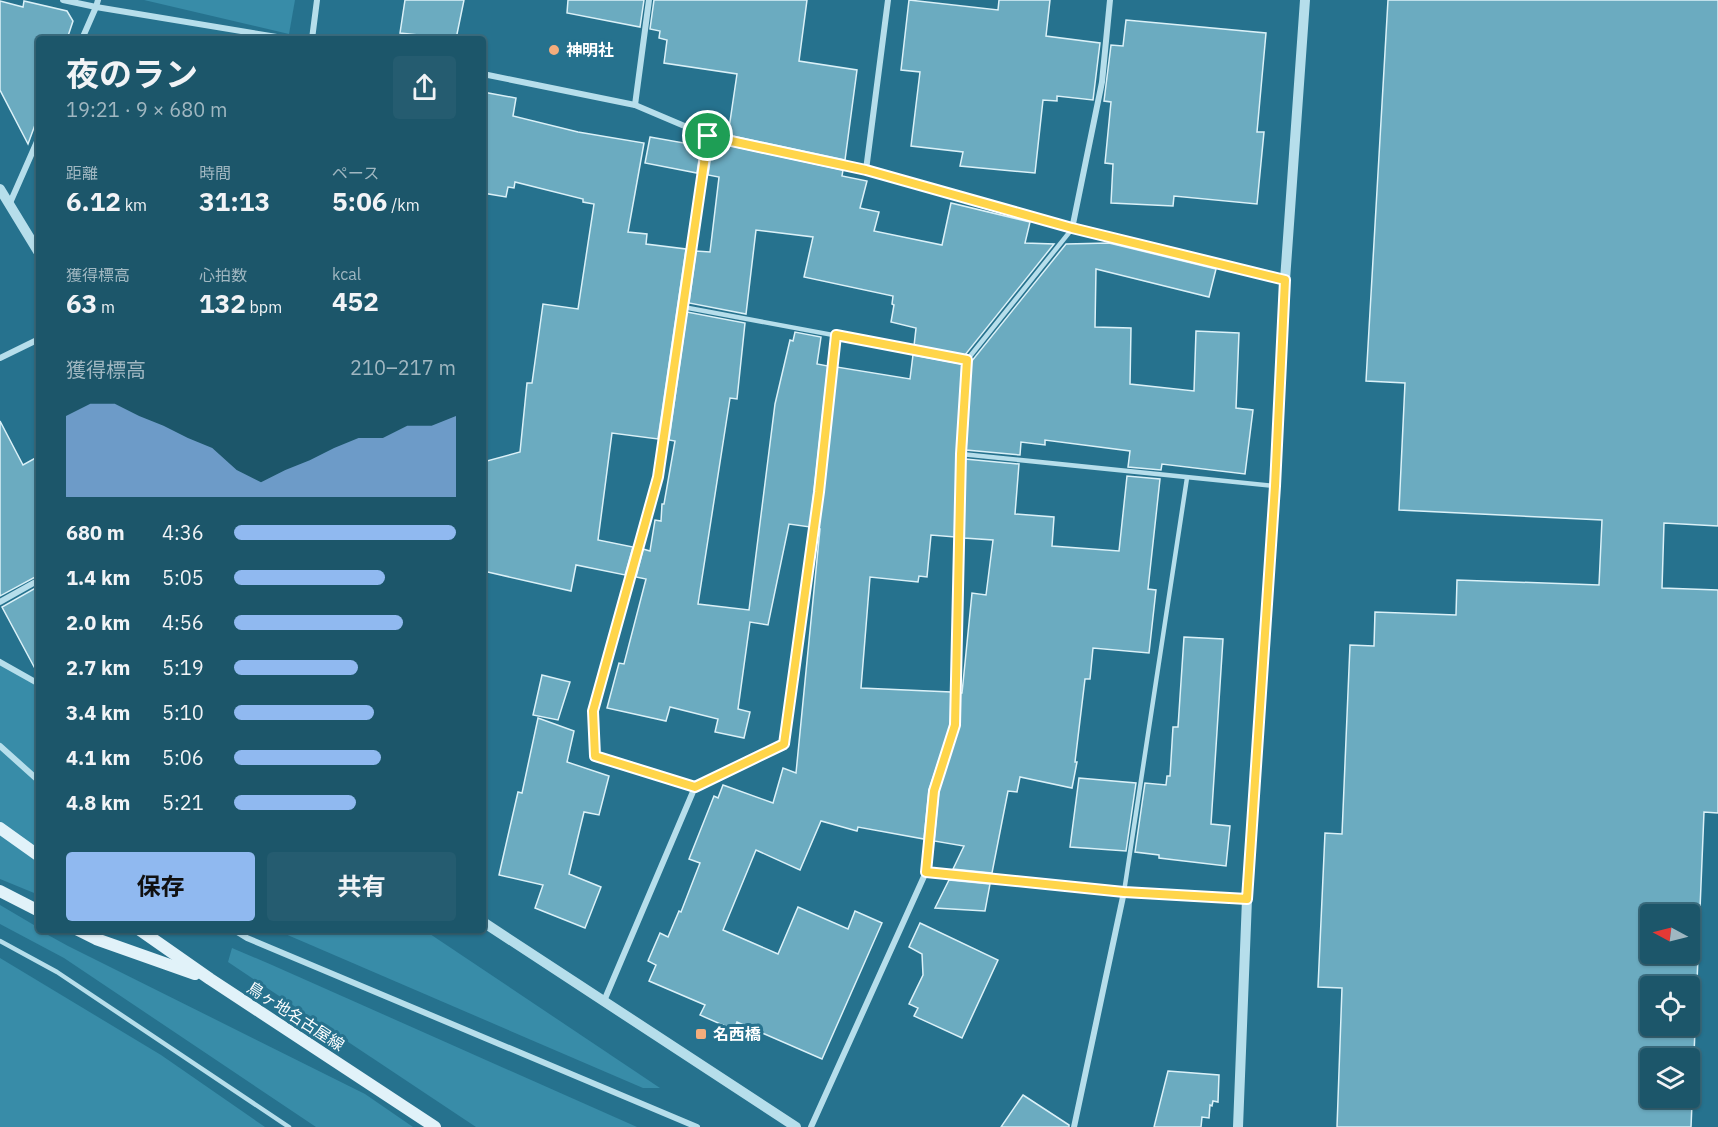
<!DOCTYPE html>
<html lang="ja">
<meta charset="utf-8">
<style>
:root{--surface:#1c566a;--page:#255c70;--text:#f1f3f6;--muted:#a0b7c1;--line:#3a6c7e;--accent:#90b9f0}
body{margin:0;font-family:"IBM Plex Sans","Noto Sans JP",sans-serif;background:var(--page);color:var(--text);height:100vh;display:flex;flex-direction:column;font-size:22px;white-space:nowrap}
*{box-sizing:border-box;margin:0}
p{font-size:20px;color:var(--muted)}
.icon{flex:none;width:33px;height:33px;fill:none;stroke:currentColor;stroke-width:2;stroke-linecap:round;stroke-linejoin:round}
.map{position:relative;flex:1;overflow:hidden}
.drawer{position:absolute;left:36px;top:36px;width:450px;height:897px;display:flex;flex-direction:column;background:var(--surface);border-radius:6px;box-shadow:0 2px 4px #0004,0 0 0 2px var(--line)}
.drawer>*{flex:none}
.needle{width:39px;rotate:277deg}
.tools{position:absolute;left:1640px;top:904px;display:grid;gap:12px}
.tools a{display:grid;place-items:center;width:60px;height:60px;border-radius:6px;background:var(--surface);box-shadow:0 2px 4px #0004,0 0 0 2px var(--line);font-size:30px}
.pin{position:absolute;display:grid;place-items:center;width:51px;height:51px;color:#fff;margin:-26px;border:3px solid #fff;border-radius:50%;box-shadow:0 2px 6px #0007}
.round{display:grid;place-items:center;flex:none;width:63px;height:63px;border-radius:6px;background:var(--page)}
.summary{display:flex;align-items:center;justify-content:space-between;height:102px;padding:0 30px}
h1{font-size:33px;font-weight:700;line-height:45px}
.metrics{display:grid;grid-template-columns:repeat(3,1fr);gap:9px;height:102px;padding:6px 30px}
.metrics div{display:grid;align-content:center}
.metrics b{font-size:26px;font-weight:700}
.metrics small{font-size:16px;font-weight:400}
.metrics p{font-size:16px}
.chart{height:168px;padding:12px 30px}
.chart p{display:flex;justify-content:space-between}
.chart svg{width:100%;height:108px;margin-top:6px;fill:var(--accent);opacity:.7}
.button{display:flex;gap:12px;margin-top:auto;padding:12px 30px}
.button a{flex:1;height:69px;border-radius:6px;background:var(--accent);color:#111;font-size:24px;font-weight:700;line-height:69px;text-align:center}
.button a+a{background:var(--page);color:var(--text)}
ul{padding:0 30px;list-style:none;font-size:20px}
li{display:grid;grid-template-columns:96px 72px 1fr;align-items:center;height:45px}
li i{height:15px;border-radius:8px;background:var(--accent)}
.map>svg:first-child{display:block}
</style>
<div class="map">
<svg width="1718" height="1127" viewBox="0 0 1718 1127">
<rect width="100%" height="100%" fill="#26728e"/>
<g fill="#388ca8">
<path d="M144 0H295L289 34Z"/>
<path d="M0 662 39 684V895L0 879Z"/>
<path d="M0 905 39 928V930L68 946 365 1094 413 1127H316L64 958 0 924Z"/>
<path d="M276 930H424L660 1088H643Z"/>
<path d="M232 948 272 965 637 1127H476L228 962Z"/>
<path d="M0 958 161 1055 265 1127H0Z"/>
</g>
<g fill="#6babc0" stroke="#dbf1f8" stroke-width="1.5" fill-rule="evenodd">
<path d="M405 0H464L456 39 400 33Z"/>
<path d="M568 0H644L640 27 567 13Z"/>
<path d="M654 0H807L799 61 857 70 845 160 728 135 737 74 664 63 667 40 659 38 660 31 650 29Z"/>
<path d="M909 0 998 10 999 0H1050L1046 36 1100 43 1093 100 1057 96V101L1043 100 1035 173 960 166 963 152 911 146 920 72 901 70Z"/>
<path d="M1388 0H1718V526L1664 523 1662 588 1718 590V813L1704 812 1691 1127H1337L1342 988 1318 987 1325 833 1342 834 1350 645 1374 646 1375 612 1456 615 1457 580 1599 585 1602 520 1399 510 1405 383 1366 381ZM1650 915H1689V954H1650ZM1650 987H1689V1026H1650ZM1650 1059H1689V1098H1650Z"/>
<path d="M0 1 23 7 24 1 67 11 73 21 67 39H39V114L28 144 0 90Z"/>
<path d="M1126 20 1266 33 1257 132H1264L1257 204 1174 196 1173 206 1111 203 1113 164 1105 163 1111 102 1104 101 1111 45 1123 46Z"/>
<path d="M483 92 516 98 513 116 578 132 644 143 628 232 647 234 646 244 686 249 658 439 612 433 598 540 633 547 625 575 576 565 571 591 483 571V462L520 452 527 383H532L543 304 578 309 594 204 583 202V199L515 182 514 188 508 187 506 197 483 193Z"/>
<path d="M650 137 701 146 697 173 645 163Z"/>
<path d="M727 145 843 170 842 176 867 181 860 208 879 212 874 231 942 245 951 203 1030 222 1025 243 1054 244 965 355 914 346 916 328 891 322 894 305 892 304 893 296 804 277 813 237 756 230 746 314 689 303 696 251 710 252 719 177 708 175 712 148 726 150Z"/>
<path d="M1109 243 1216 269 1209 297 1096 269 1095 327 1131 328 1130 384 1194 391 1196 331 1239 333 1236 408 1253 410 1245 474 1162 464 1161 470 1128 467 1130 451 1045 440V445L1021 442 1020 455 966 450 971 362 1066 244Z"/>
<path d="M687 312 745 323 737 399 730 398 698 604 749 610 775 404 790 340 793 341 795 332 821 337 817 364 828 366 810 527 789 524 768 625 750 622 738 709 750 712 744 738 715 732 718 719 670 707 666 721 607 708 619 663 624 664 646 579 636 577 643 549 650 551 655 520 661 521 662 504H664L675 441 669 440Z"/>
<path d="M913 355 962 364 957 454 955 537 931 535 927 577 919 576 918 582 870 577 861 688 951 692V724L929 790 924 839 858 827 857 831 821 821 800 870 756 850 723 930 778 954 798 907 848 929 855 911 882 923 822 1059 737 1022 734 1030 700 1015 705 1005 649 981 656 965 648 961 660 933 668 937 679 911 681 912 700 863 689 859 714 796 718 798 723 785 773 803 783 768 796 773 820 529H818L837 367 910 379Z"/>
<path d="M0 421 23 465 39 456V575L0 596Z"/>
<path d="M965 459 1019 464 1015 514 1054 517 1052 546 1119 551 1127 476 1160 479 1148 589 1156 590 1149 653 1093 648 1090 679H1085L1075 762H1077L1072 788 1020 777 1017 792 1008 791 992 873 953 869 964 846 934 841 939 790 959 725 960 693H962L972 593 986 595 993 540 964 538Z"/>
<path d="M39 586V676L2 607Z"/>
<path d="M1184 637 1223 639 1211 824 1230 826 1226 866 1159 858V855L1135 852 1145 783 1166 785 1167 776H1170L1173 727H1178Z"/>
<path d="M542 675 570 682 558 720 533 715Z"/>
<path d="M538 718 574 731 567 762 609 776 599 815 584 812 569 874 601 887 585 928 535 908 543 885 499 875 518 792 522 793Z"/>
<path d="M1079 778 1136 783 1126 851 1070 847Z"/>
<path d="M949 880 990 884 985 911 935 908Z"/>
<path d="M920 923 998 960 962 1038 914 1016 918 1008 909 1004 923 975 922 954 909 947Z"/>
<path d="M1168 1071 1219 1075 1218 1102 1213 1101 1212 1106 1210 1105 1209 1118 1202 1117 1201 1127H1154Z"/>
<path d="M1023 1095 1069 1125V1127H1001Z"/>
</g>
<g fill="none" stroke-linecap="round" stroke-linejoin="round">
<g stroke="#b6deeb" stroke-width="4.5">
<path d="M683 307 967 360"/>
<path d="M961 454 1274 486"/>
<path d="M695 787 784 744 819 492 836 335"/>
<path d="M934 791 955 725 961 454 967 360 1072 229"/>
<path d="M1124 892 1187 478"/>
<path d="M0 941 57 972 289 1127"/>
</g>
<g stroke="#b6deeb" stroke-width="6">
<path d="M63 0 96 7 289 39"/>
<path d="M82 39 96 7 98 0"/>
<path d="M312 39 317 0"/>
<path d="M483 74 635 105 708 136 866 170 1072 229 1285 280"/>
<path d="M635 105 649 0"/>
<path d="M866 170 888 0"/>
<path d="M10 203 39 137"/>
<path d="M1072 229 1102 82 1110 0"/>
<path d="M0 358 39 339"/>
<path d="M0 602 39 580"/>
<path d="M0 662 39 684"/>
<path d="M0 746 39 781"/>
<path d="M926 872 1124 892 1247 899"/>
<path d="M234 930 247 938 697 1127"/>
<path d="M604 1001 695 787 595 756 593 711 658 477 708 136"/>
<path d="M811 1127 926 872 934 791"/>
<path d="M1074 1127 1124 892"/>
</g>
<g stroke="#b6deeb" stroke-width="10">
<path d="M0 189 39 253"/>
<path d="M483 922 796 1127"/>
<path d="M1238 1127 1247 899 1275 486 1285 280 1305 0"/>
</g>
<g stroke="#e1f2f9" stroke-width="12">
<path d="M0 828 39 856"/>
<path d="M0 891 39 911"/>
<path d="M78 930 96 939 195 974"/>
<path d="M140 930 210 979 435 1127"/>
</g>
</g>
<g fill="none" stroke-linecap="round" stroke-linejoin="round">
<defs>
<path id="route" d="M708 136 866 170 1072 228 1285 280 1275 486 1247 899 1124 892 926 872 934 791 955 725 961 454 967 360 836 335 819 492 784 744 695 787 595 756 593 711 658 477Z"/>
</defs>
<use href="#route" stroke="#fff" stroke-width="12"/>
<use href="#route" stroke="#ffd54a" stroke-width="8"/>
</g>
<g fill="#f4ad7c" stroke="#26728e" stroke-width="2">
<circle cx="554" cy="50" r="6"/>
<rect x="695" y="1028" width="12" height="12" rx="3"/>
</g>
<g text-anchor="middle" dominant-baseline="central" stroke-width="6" stroke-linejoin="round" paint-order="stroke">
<g font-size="16" font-weight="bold" fill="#fff" stroke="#26728e" text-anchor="start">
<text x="566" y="50">神明社</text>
<text x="713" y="1034">名西橋</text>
</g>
<g font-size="16" fill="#fff" stroke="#26728e">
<text transform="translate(296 1016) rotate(33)">鳥ヶ地名古屋線</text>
</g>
</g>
</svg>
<div class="tools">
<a><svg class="needle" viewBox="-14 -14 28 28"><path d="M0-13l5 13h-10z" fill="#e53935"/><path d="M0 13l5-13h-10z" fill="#a0b7c1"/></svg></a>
<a><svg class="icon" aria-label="locate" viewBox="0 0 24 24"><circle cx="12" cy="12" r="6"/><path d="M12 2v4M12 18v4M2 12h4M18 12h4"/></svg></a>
<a><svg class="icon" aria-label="layers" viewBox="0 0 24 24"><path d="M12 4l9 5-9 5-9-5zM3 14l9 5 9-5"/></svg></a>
</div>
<div class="pin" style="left:708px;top:136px;background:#1e9e55"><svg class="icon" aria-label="arrive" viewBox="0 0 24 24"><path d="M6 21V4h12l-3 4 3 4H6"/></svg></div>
<section class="drawer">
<div class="summary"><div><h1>夜のラン</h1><p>19:21 · 9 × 680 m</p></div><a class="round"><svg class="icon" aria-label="share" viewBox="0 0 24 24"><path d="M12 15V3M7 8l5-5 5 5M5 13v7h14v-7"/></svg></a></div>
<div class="metrics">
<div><p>距離</p><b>6.12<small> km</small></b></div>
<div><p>時間</p><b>31:13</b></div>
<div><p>ペース</p><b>5:06<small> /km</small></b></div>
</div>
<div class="metrics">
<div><p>獲得標高</p><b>63<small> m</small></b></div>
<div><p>心拍数</p><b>132<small> bpm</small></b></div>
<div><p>kcal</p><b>452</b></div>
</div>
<div class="chart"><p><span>獲得標高</span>210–217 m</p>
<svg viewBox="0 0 160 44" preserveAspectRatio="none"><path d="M0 44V11L10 6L20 6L30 11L40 15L50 20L60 24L70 33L80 38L90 33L100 29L110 24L120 20L130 20L140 15L150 15L160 11V44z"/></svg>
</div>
<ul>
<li><b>680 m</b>4:36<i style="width:100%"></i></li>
<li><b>1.4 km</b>5:05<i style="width:68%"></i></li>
<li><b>2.0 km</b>4:56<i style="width:76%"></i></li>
<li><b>2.7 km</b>5:19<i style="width:56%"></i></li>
<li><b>3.4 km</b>5:10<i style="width:63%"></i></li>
<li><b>4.1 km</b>5:06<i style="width:66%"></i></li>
<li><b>4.8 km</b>5:21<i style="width:55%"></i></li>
</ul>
<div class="button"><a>保存</a><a>共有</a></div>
</section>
</div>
